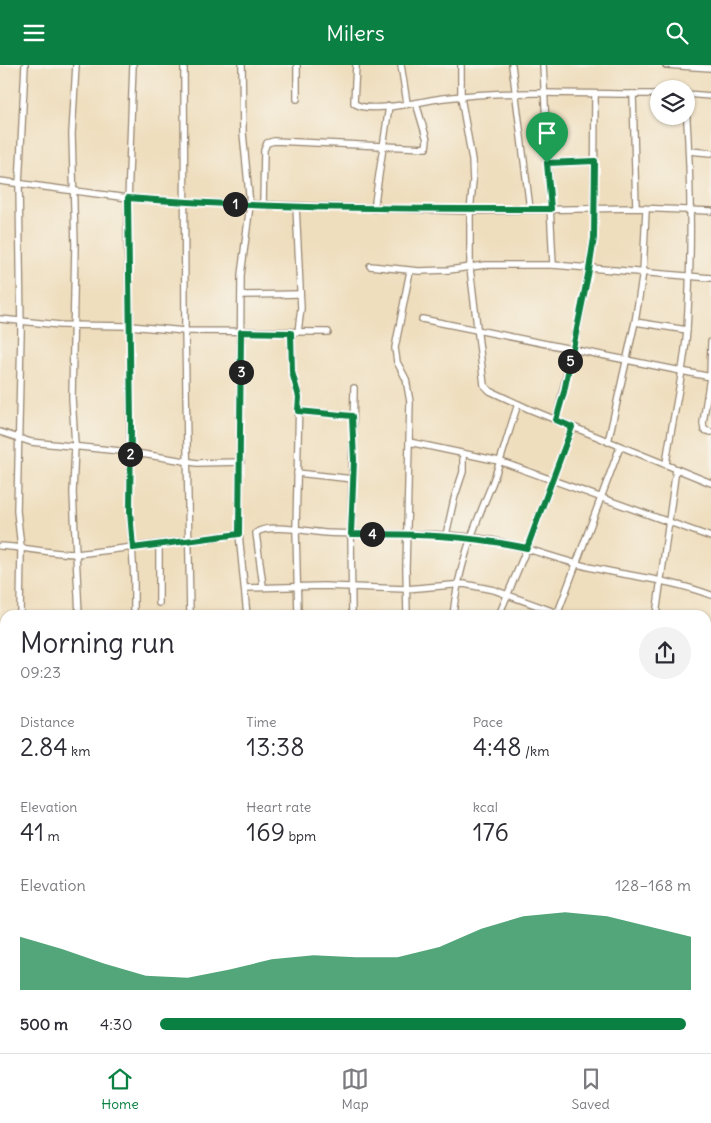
<!DOCTYPE html>
<meta charset="utf-8">
<style>
:root{--surface:#fff;--page:#f2f2f3;--text:#2b2b33;--muted:#7c7c81;--line:#e1e1e2;--accent:#0b8043}
body{margin:0;font-family:Delius,sans-serif;background:var(--page);color:var(--text);height:100vh;display:flex;flex-direction:column;font-size:19px;white-space:nowrap}
*{box-sizing:border-box;margin:0}
p{font-size:16px;color:var(--muted)}
.icon{flex:none;width:28px;height:28px;fill:none;stroke:currentColor;stroke-width:2;stroke-linecap:round;stroke-linejoin:round}
.map{position:relative;flex:1;overflow:hidden}
.panel{position:absolute;left:0px;top:545px;width:711px;height:444px;display:flex;flex-direction:column;background:var(--surface);border-radius:15px 15px 0 0;box-shadow:0 1px 4px #0004}
.panel>*{flex:none}
.fabs{position:absolute;left:650px;top:15px;display:grid;gap:10px}
.fabs a{display:grid;place-items:center;width:45px;height:45px;border-radius:50%;background:var(--surface);box-shadow:0 1px 4px #0004;font-size:25px}
.pin{position:absolute;display:grid;place-items:center;width:42px;height:42px;color:#fff;margin:-51px -21px;border-radius:50% 50% 50% 0;rotate:-45deg;box-shadow:0 0 5px #0007}
.pin .icon{rotate:45deg}
.km{position:absolute;width:25px;height:25px;margin:-12px;border-radius:50%;background:#222;color:#fff;font-size:14px;line-height:25px;text-align:center}
.round{display:grid;place-items:center;flex:none;width:52px;height:52px;border-radius:26px;background:var(--page)}
.head{display:flex;align-items:center;justify-content:space-between;height:85px;padding:0 20px}
h1{font-size:28px;font-weight:600;line-height:38px}
.stats{display:grid;grid-template-columns:repeat(3,1fr);gap:8px;height:85px;padding:5px 20px}
.stats div{display:grid;align-content:center}
.stats b{font-size:25px;font-weight:600}
.stats small{font-size:14px;font-weight:400}
.stats p{font-size:14px}
.chart{height:140px;padding:10px 20px}
.chart p{display:flex;justify-content:space-between}
.chart svg{width:100%;height:90px;margin-top:5px;fill:var(--accent);opacity:.7}
ul{padding:0 20px;list-style:none;font-size:16px}
li{display:grid;grid-template-columns:80px 60px 1fr;align-items:center;height:38px}
li i{height:12px;border-radius:6px;background:var(--accent)}
header{display:flex;justify-content:space-between;align-items:center;height:65px;padding:0 20px;background:var(--accent);color:#fff;font-size:22px;font-weight:600}
.dock{display:flex;justify-content:space-around;align-items:center;height:70px;border-top:1px solid var(--line);background:var(--surface);font-size:14px;color:var(--muted)}
.dock a{display:grid;justify-items:center;gap:2px}
.dock .current{color:var(--accent)}
.map>svg:first-child{display:block}
</style>
<header><svg class="icon" aria-label="menu" viewBox="0 0 24 24"><path d="M4 6h16M4 12h16M4 18h16"/></svg>Milers<svg class="icon" aria-label="search" viewBox="0 0 24 24"><circle cx="10" cy="10" r="6"/><path d="M15 15l6 6"/></svg></header>
<div class="map">
<svg width="711" height="988" viewBox="0 0 711 988">
<rect width="100%" height="100%" fill="#f7f3e8"/>
<filter id="ink" filterUnits="userSpaceOnUse"><feTurbulence type="fractalNoise" baseFrequency=".02" numOctaves="2"/><feDisplacementMap in="SourceGraphic" scale="10" xChannelSelector="R" yChannelSelector="G"/><feConvolveMatrix kernelMatrix="1 2 1 2 8 2 1 2 1" color-interpolation-filters="sRGB"/></filter>
<filter id="wash" filterUnits="userSpaceOnUse"><feTurbulence type="fractalNoise" baseFrequency=".0096" numOctaves="4" result="noise"/><feDisplacementMap in="SourceGraphic" scale="20" xChannelSelector="R" yChannelSelector="G"/><feGaussianBlur stdDeviation="1.12" result="paint"/><feColorMatrix in="noise" values="0 0 0 0 0 0 0 0 0 0 0 0 0 0 0 0 0 1.4 0 .05"/><feComposite in="paint" operator="in"/></filter>
<g filter="url(#wash)">
<rect width="100%" height="100%" fill="#efdebe"/>
<path fill="#ddd4b4" d="M5 742V984H689L700 985 699 988H0V743Z"/>
</g>
<g filter="url(#ink)">
<g fill="none" stroke-linecap="round" stroke-linejoin="round">
<defs>
<g id="minor">
<path d="M76 0 72 69 75 180 72 333 75 380 73 428 79 550"/>
<path d="M133 0 127 164 130 261V447L134 514V550"/>
<path d="M184 0 185 266 190 550"/>
<path d="M242 0 243 68 250 140 241 210 239 469 247 550"/>
<path d="M356 0 354 38C367 50 426 35 444 33 515 24 588 30 659 29"/>
<path d="M401 0 407 38"/>
<path d="M461 0V32L472 95 473 116 470 146V203L484 320 490 326 529 344 711 418"/>
<path d="M512 0 530 144"/>
<path d="M543 0 553 200"/>
<path d="M666 0 711 3"/>
<path d="M633 29 636 143"/>
<path d="M686 29 711 31"/>
<path d="M297 34V0"/>
<path d="M689 86 711 88"/>
<path d="M547 98 595 96"/>
<path d="M0 116 128 133 185 137 466 146 636 143 711 146"/>
<path d="M263 140 264 85 267 78 274 76 426 83 427 75 416 38"/>
<path d="M296 141 301 243 298 267"/>
<path d="M374 144 389 41"/>
<path d="M370 201 419 206 449 205 485 200H553L711 213"/>
<path d="M241 230 300 229"/>
<path d="M0 254 60 260 130 261 185 266 328 267"/>
<path d="M422 254 711 312"/>
<path d="M635 257 687 265"/>
<path d="M291 268 292 307 299 332 296 465 298 550"/>
<path d="M711 277 710 312 703 358 704 365 711 367"/>
<path d="M298 346 352 351"/>
<path d="M556 355 581 247 594 173 595 29"/>
<path d="M0 367 31 377 130 387 197 398 241 397"/>
<path d="M409 377 499 396 711 472"/>
<path d="M608 377 635 257 643 207 646 145"/>
<path d="M666 399C672 354 684 309 687 264 692 189 691 115 686 40"/>
<path d="M297 408 353 414"/>
<path d="M446 470 454 434 463 407V389"/>
<path d="M159 479V538"/>
<path d="M0 481C26 482 50 489 77 489L239 469"/>
<path d="M263 521 256 468C267 458 311 467 327 468 381 470 436 466 490 475 525 481 558 495 593 503 634 512 671 515 711 530"/>
<path d="M245 523 323 521 406 524 464 519 494 525 563 550"/>
<path d="M20 550 21 482 17 446 21 267 19 120 25 0"/>
<path d="M352 550 351 469 354 323"/>
<path d="M407 550 406 503 410 337 406 314 397 297 395 283 410 206"/>
<path d="M453 550C458 503 474 462 492 419 502 393 509 365 518 339"/>
<path d="M499 550 527 483 572 362"/>
<path d="M557 550 620 382"/>
<path d="M656 550 676 404"/>
<path d="M706 573H711"/>
<path d="M706 629 711 630"/>
<path d="M706 667H711"/>
<path d="M710 724 707 785 711 838"/>
<path d="M0 907 5 908"/>
<path d="M706 979 710 952 711 856"/>
<path d="M328 984 331 988"/>
<path d="M705 988 706 984"/>
</g>
<g id="secondary">
<path d="M706 724H711"/>
<path d="M0 734H5"/>
</g>
</defs>
<use href="#minor" stroke="#95846e" stroke-width="8"/>
<use href="#secondary" stroke="#95846e" stroke-width="9"/>
<use href="#minor" stroke="#fff" stroke-width="5.5"/>
<use href="#secondary" stroke="#fde5c5" stroke-width="8"/>
</g>
</g>
<g fill="none" stroke-linecap="round" stroke-linejoin="round" filter="url(#ink)">
<defs>
<path id="route" d="M595 96 594 173 589 205 564 327 556 355 572 362 527 483C468 470 411 469 351 469L354 395 352 351 298 346 299 332 292 307 291 268 241 267 239 469 133 483 130 447 131 360 128 133C269 144 410 144 551 144L547 98Z"/>
</defs>
<use href="#route" stroke="#fff" stroke-width="10"/>
<use href="#route" stroke="#0b8043" stroke-width="6"/>
</g>
</svg>
<div class="fabs">
<a><svg class="icon" aria-label="layers" viewBox="0 0 24 24"><path d="M12 4l9 5-9 5-9-5zM3 14l9 5 9-5"/></svg></a>
</div>
<div class="pin" style="left:547px;top:98px;background:#1e9e55"><svg class="icon" aria-label="arrive" viewBox="0 0 24 24"><path d="M6 21V4h12l-3 4 3 4H6"/></svg></div>
<b class="km" style="left:235px;top:139px">1</b>
<b class="km" style="left:130px;top:389px">2</b>
<b class="km" style="left:241px;top:307px">3</b>
<b class="km" style="left:372px;top:469px">4</b>
<b class="km" style="left:570px;top:296px">5</b>
<section class="panel">
<div class="head"><div><h1>Morning run</h1><p>09:23</p></div><a class="round"><svg class="icon" aria-label="share" viewBox="0 0 24 24"><path d="M12 15V3M7 8l5-5 5 5M5 13v7h14v-7"/></svg></a></div>
<div class="stats">
<div><p>Distance</p><b>2.84<small> km</small></b></div>
<div><p>Time</p><b>13:38</b></div>
<div><p>Pace</p><b>4:48<small> /km</small></b></div>
</div>
<div class="stats">
<div><p>Elevation</p><b>41<small> m</small></b></div>
<div><p>Heart rate</p><b>169<small> bpm</small></b></div>
<div><p>kcal</p><b>176</b></div>
</div>
<div class="chart"><p><span>Elevation</span>128–168 m</p>
<svg viewBox="0 0 160 44" preserveAspectRatio="none"><path d="M0 44V18L10 24L20 31L30 37L40 38L50 34L60 29L70 27L80 28L90 28L100 23L110 14L120 8L130 6L140 8L150 13L160 18V44z"/></svg>
</div>
<ul>
<li><b>500 m</b>4:30<i style="width:99%"></i></li>
</ul>
</section>
</div>
<nav class="dock">
<a class="current"><svg class="icon" aria-label="home" viewBox="0 0 24 24"><path d="M3 11l9-7 9 7M6 9v11h12V9"/></svg>Home</a>
<a><svg class="icon" aria-label="map" viewBox="0 0 24 24"><path d="M3 6l6-2 6 2 6-2v14l-6 2-6-2-6 2zM9 4v14M15 6v14"/></svg>Map</a>
<a><svg class="icon" aria-label="saved" viewBox="0 0 24 24"><path d="M7 4h10v16l-5-4-5 4z"/></svg>Saved</a>
</nav>
